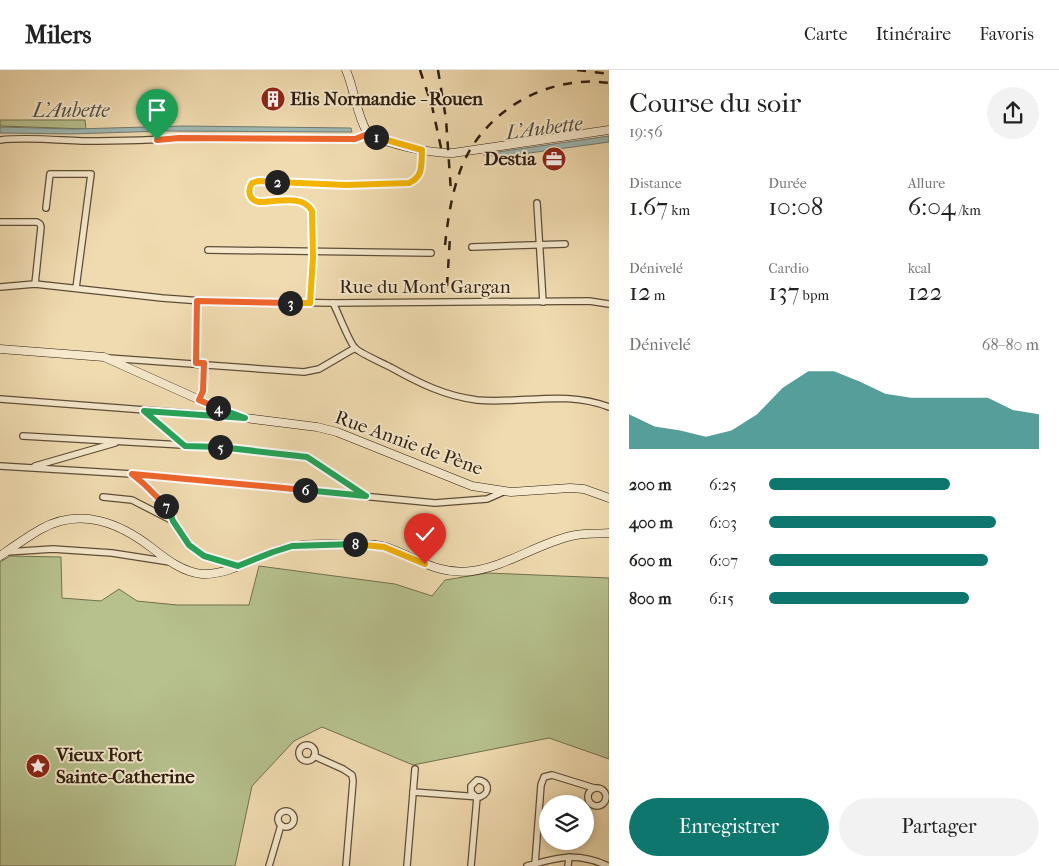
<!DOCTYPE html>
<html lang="fr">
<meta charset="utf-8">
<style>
:root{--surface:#fff;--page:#f2f2f2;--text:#222;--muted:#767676;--line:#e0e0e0;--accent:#0f766e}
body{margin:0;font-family:"IM FELL French Canon",serif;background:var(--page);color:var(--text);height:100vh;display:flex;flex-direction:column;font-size:19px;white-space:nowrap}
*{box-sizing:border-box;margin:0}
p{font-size:16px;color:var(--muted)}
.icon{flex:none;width:28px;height:28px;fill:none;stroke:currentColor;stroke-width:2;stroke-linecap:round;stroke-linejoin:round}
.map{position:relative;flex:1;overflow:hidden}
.drawer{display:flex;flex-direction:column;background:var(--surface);width:450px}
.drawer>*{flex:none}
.controls{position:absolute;left:539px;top:725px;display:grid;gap:10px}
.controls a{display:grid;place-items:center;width:55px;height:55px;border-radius:50%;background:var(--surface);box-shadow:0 2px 8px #0003;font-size:25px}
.pin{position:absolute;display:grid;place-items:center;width:42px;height:42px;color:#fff;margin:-51px -21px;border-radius:50% 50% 50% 0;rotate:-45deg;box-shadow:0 0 5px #0007}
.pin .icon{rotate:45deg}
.km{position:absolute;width:25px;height:25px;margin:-12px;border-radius:50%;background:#222;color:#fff;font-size:14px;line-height:25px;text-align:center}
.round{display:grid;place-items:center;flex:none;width:52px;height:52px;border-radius:26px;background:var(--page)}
.head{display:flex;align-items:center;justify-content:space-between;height:85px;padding:0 20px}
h1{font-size:28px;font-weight:600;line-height:38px}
.metrics{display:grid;grid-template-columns:repeat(3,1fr);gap:8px;height:85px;padding:5px 20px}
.metrics div{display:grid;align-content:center}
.metrics b{font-size:25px;font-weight:600}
.metrics small{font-size:14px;font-weight:400}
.metrics p{font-size:14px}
.chart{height:140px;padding:10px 20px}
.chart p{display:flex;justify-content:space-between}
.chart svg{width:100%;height:90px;margin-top:5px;fill:var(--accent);opacity:.7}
.cta{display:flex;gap:10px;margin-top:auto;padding:10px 20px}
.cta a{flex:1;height:58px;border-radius:30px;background:var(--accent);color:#fff;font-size:20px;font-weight:600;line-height:58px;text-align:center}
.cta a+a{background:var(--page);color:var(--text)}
ul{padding:0 20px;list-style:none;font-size:16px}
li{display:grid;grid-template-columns:80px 60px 1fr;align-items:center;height:38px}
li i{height:12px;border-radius:6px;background:var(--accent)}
header{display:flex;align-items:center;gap:30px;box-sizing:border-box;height:70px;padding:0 25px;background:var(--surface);border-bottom:1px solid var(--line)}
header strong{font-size:24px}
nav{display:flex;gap:28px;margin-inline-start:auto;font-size:18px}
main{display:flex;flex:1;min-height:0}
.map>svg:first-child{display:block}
</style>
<header>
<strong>Milers</strong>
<nav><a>Carte</a><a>Itinéraire</a><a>Favoris</a></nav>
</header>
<main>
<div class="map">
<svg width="609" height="796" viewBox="0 0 609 796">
<rect width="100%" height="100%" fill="#f0dbb0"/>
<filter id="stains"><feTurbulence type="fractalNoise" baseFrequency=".004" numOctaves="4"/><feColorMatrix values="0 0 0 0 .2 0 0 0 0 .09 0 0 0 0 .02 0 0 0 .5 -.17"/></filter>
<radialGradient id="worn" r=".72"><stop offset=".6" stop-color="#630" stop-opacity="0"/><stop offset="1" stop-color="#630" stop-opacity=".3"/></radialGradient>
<g fill="#b6c18e" stroke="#72704f">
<path d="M0 50H85L86 59 0 56Z"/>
<path d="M10 486 61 487 62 528 101 531 119 519 137 531 177 535H249L259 496 395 514 432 526 445 510 488 503 609 508V689L549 668 413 695 322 657 294 671 252 716 235 796H0V492Z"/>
</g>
<g fill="#9eb9b5" stroke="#717b73">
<path d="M183 56 351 58 352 62 165 61 70 64 0 63V57L74 59Z"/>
<path d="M609 66V72L508 86H484V84Z"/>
</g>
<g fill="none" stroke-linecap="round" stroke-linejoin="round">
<defs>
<g id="street">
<path d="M0 70C27 67 55 70 82 71 114 71 147 71 179 68L355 69 368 64"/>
<path d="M537 133 543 232"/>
<path d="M46 138 50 104H91L76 218"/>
<path d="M0 152H37L40 154 41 157 35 214"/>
<path d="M472 177 565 174"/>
<path d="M208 180 431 183"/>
<path d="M0 217 35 214 162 228 202 231 333 233 589 231 609 234"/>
<path d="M310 233 313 187 312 141C302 124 275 132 259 132 249 130 247 121 252 113L258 111 346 115 409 113C424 106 421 95 422 80"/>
<path d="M333 233C338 242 349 272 355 278 361 284 383 293 392 298 419 313 445 326 477 330 522 334 565 320 609 337"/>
<path d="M108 288 304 302 319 299 355 278"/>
<path d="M196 293 197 231"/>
<path d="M0 329 238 347"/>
<path d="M199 330 203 321 204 293"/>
<path d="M145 341 185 376"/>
<path d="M23 366 218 377 307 387 364 424"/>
<path d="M0 396 132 404 435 433 487 429 503 422"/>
<path d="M35 396 115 373"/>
<path d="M133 405C149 417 166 432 173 451"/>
<path d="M103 427 132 430 173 451 189 475 204 486 238 496"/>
<path d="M6 482 53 479 112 483 170 492"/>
<circle cx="307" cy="683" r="8"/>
<path d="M314 686 343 699 352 705 353 711 346 796"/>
<circle cx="597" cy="727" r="9"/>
<path d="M413 722 480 727C491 723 489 710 477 710L471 716V722L475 726"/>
<circle cx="286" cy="749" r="8"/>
<path d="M535 794 541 715 544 707 552 705 594 718"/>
<path d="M269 796 281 755"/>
<path d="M407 796 415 699"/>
<path d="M471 796 477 727"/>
<path d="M527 796C558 787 578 782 608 796"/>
<path d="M568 796 569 787"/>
</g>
<g id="secondary">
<path d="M346 0C355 21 356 44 368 64 391 75 427 83 453 83L609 60"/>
<path d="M0 279 104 287 220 339 245 348 317 357 337 362 472 416 511 422 570 418 584 419 609 428"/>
<path d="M0 486C13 477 27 467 41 459 80 437 120 453 152 478 167 490 183 502 202 504 230 505 255 487 281 479 301 473 324 474 345 474 358 474 373 473 386 477 415 487 439 506 472 501 507 496 537 474 571 466 584 463 596 464 609 463"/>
</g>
</defs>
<use href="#street" stroke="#5e4d38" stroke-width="8"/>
<use href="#secondary" stroke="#2e1e10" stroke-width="9"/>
<use href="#street" stroke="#f5e8cc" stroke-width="5.5"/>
<use href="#secondary" stroke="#f5e8cc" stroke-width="8"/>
<g stroke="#2e1e10" stroke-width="2.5" stroke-dasharray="9 9" stroke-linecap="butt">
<path d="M420 0 432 36 443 87"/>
<path d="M438 0 446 49 451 122"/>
<path d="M577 0 609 4"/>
<path d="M445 175C448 148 452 121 462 96 485 40 549 4 609 13"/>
<path d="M447 216 450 167"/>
</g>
</g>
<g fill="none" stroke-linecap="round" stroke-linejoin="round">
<defs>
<path id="split-1" d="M157 70 179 68 355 69 368 64 376 67"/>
<path id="split-2" d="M277 112 346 115 409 113C424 106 421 95 422 80L376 67"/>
<path id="split-3" d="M277 112 258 111 252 113C247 121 249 130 259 132 275 132 303 124 312 141L313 187 310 233H290"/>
<path id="split-4" d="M218 338 199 330 203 321 204 293H196L197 231 290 233"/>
<path id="split-5" d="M218 338 245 348 144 341 185 376 220 377"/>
<path id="split-6" d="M220 377 307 387 366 426 305 420"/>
<path id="split-7" d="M166 436 144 414 132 404 305 420"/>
<path id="split-8" d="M166 436 169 440 173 451 189 475 204 486 238 496 273 482 292 476 355 474"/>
<path id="split-9" d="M355 474 384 477 425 494"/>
</defs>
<use href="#split-1" stroke="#fff" stroke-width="10"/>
<use href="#split-2" stroke="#fff" stroke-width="10"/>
<use href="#split-3" stroke="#fff" stroke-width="10"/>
<use href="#split-4" stroke="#fff" stroke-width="10"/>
<use href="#split-5" stroke="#fff" stroke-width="10"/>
<use href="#split-6" stroke="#fff" stroke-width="10"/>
<use href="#split-7" stroke="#fff" stroke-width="10"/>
<use href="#split-8" stroke="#fff" stroke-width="10"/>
<use href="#split-9" stroke="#fff" stroke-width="10"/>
<use href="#split-1" stroke="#f0652b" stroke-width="6"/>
<use href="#split-2" stroke="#f5b400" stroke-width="6"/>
<use href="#split-3" stroke="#f5b400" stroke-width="6"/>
<use href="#split-4" stroke="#f0652b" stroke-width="6"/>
<use href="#split-5" stroke="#22a559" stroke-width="6"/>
<use href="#split-6" stroke="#22a559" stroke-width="6"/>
<use href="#split-7" stroke="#f0652b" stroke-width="6"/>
<use href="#split-8" stroke="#22a559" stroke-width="6"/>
<use href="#split-9" stroke="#f5b400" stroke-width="6"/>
</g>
<defs>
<symbol id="building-disc" viewBox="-11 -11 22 22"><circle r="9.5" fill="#8f2418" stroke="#f5e8cc"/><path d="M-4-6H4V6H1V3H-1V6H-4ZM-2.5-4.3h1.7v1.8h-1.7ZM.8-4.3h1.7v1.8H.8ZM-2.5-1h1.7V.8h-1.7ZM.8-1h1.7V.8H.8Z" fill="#fff"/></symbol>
<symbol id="office-disc" viewBox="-11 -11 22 22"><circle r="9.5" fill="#8f2418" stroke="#f5e8cc"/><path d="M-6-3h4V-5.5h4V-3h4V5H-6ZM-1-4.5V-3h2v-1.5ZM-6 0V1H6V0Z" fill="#fff"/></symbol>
<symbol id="sight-disc" viewBox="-11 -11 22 22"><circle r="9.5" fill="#8f2418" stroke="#f5e8cc"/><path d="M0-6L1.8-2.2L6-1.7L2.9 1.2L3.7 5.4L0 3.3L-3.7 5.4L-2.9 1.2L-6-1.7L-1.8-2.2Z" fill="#fff"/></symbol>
</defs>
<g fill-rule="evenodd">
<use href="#building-disc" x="259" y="15" width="28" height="28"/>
<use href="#office-disc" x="540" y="75" width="28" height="28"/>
<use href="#sight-disc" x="24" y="682" width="28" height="28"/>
</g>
<g text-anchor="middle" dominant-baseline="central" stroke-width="4" stroke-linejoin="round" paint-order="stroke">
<g font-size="19" font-weight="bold" fill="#2e1e10" stroke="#f5e8cc" text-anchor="start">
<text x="290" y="29">Elis Normandie - Rouen</text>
<text x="536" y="89" text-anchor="end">Destia</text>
<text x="56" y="685">Vieux Fort<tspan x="56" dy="22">Sainte-Catherine</tspan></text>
</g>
<g font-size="19" fill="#2e1e10" stroke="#f5e8cc">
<text x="425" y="217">Rue du Mont Gargan</text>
<text transform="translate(409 373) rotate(20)">Rue Annie de Pène</text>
</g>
<g font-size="20" font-style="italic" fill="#504c42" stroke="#f5e8cc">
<text x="71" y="40">L'Aubette</text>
<text transform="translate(544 58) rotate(-7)">L'Aubette</text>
</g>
</g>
<rect width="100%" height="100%" filter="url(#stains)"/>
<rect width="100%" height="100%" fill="url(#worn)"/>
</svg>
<div class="controls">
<a><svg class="icon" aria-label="layers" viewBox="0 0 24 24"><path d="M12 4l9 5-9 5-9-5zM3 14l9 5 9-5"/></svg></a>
</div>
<div class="pin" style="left:157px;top:70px;background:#1e9e55"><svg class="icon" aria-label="arrive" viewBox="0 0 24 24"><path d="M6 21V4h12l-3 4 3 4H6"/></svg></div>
<div class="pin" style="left:425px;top:494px;background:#d93025"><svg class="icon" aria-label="check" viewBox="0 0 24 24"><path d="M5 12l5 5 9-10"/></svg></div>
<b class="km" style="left:376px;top:67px">1</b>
<b class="km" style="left:277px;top:112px">2</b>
<b class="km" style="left:290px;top:233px">3</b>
<b class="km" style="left:218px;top:338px">4</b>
<b class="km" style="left:220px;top:377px">5</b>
<b class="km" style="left:305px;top:420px">6</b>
<b class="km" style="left:166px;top:436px">7</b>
<b class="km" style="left:355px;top:474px">8</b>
</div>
<section class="drawer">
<div class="head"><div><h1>Course du soir</h1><p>19:56</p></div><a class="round"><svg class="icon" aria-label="share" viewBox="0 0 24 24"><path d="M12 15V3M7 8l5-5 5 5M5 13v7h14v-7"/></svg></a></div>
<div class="metrics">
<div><p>Distance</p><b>1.67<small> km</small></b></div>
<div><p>Durée</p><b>10:08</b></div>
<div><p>Allure</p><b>6:04<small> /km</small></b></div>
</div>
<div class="metrics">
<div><p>Dénivelé</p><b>12<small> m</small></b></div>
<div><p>Cardio</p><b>137<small> bpm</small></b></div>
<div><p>kcal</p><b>122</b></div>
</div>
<div class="chart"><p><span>Dénivelé</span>68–80 m</p>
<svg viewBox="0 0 160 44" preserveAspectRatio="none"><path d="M0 44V27L10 33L20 35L30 38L40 35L50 27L60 14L70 6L80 6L90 11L100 17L110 19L120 19L130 19L140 19L150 25L160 27V44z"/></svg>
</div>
<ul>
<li><b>200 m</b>6:25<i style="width:67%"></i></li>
<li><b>400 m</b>6:03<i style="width:84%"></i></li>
<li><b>600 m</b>6:07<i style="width:81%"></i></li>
<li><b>800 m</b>6:15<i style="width:74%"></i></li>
</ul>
<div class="cta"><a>Enregistrer</a><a>Partager</a></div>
</section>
</main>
